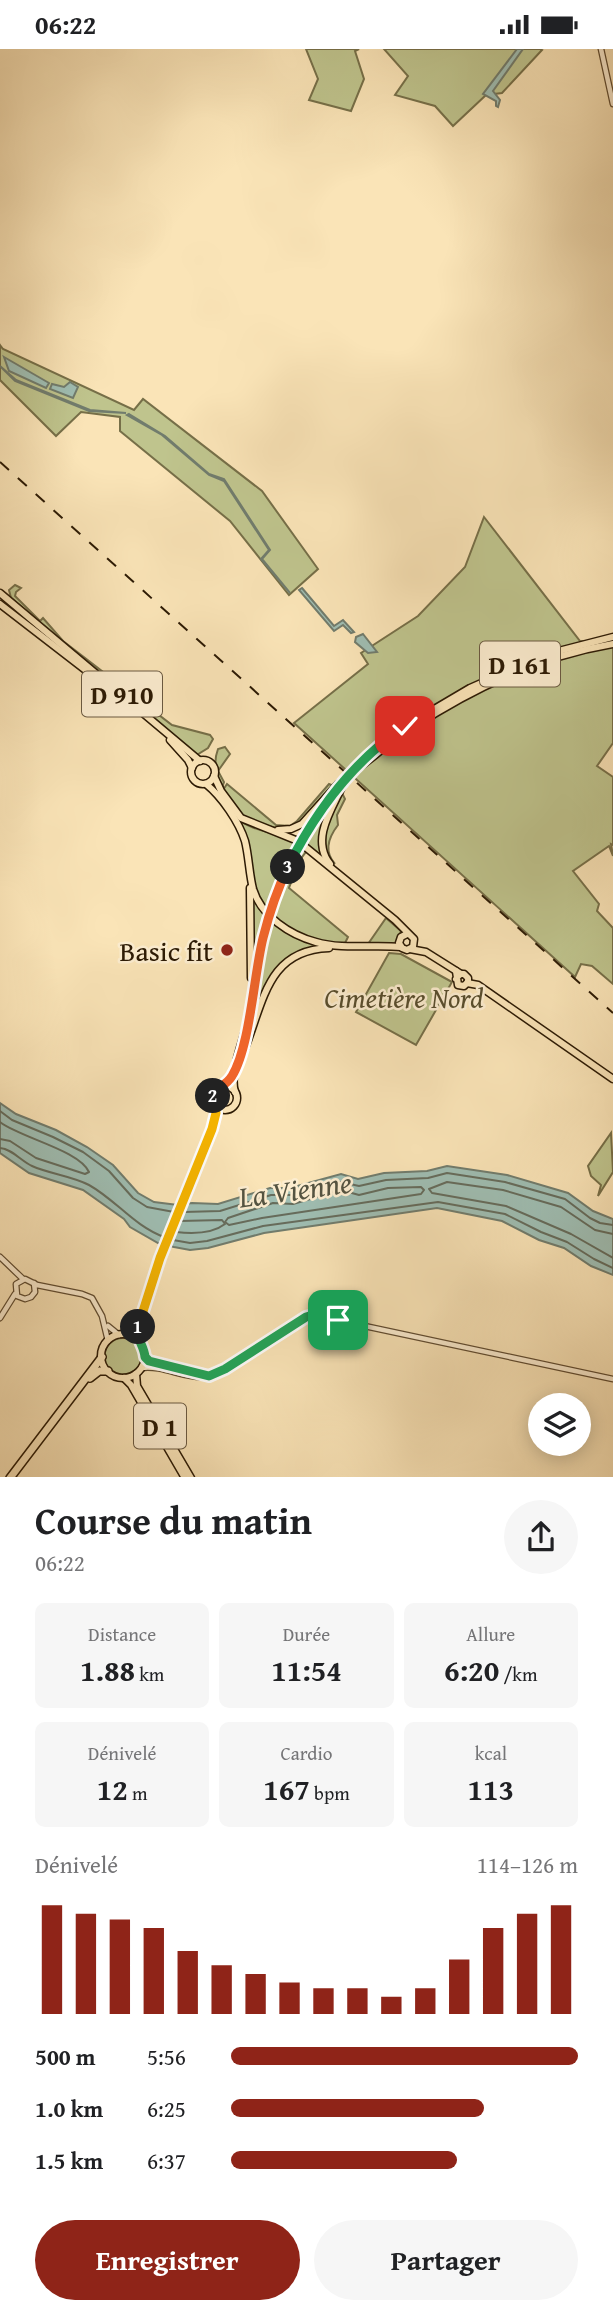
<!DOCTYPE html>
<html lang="fr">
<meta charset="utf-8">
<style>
:root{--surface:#fff;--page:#f6f6f6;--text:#202124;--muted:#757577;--accent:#8f2418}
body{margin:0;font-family:"Gentium Book Plus",serif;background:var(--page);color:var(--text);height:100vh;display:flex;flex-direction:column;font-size:26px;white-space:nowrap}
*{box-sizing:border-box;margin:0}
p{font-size:23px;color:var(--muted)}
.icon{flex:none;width:38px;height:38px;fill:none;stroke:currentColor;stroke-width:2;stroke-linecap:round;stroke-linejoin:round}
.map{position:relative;height:1428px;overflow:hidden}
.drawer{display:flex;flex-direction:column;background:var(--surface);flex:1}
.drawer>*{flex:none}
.fabs{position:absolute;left:528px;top:1344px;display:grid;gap:14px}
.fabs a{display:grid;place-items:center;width:63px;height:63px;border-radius:50%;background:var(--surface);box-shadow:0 4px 18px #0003;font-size:35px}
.pin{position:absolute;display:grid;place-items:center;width:60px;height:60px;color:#fff;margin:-30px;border-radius:14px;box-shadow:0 4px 10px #0006}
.km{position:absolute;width:35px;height:35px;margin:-18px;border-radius:50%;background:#222;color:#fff;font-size:19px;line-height:35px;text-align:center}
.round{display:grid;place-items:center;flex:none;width:74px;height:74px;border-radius:37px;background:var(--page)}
.headline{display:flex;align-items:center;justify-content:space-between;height:119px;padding:0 35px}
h1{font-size:38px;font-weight:600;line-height:52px}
.stats{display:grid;grid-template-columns:repeat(3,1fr);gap:10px;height:119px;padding:7px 35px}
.stats div{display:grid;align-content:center;border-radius:10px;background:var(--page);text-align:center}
.stats b{font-size:30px;font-weight:600}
.stats small{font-size:19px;font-weight:400}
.stats p{font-size:19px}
.chart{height:196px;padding:14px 35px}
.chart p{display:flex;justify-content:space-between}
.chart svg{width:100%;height:126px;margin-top:7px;stroke:var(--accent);stroke-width:6}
.cta{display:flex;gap:14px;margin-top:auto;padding:14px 35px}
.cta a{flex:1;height:80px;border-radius:42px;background:var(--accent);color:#fff;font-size:28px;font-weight:600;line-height:80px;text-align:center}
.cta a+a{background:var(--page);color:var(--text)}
ul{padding:0 35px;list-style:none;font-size:23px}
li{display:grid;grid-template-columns:112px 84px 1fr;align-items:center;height:52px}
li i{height:18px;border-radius:9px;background:var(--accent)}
.status{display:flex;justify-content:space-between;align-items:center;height:49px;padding:0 35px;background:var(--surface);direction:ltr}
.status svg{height:19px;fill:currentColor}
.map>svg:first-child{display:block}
</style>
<div class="status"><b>06:22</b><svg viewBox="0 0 49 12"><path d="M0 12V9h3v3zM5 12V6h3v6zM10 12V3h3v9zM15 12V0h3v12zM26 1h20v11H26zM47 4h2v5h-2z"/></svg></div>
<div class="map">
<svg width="613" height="1429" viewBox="0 0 613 1429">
<rect width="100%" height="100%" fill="#fae4b7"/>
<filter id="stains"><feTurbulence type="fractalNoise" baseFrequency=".00286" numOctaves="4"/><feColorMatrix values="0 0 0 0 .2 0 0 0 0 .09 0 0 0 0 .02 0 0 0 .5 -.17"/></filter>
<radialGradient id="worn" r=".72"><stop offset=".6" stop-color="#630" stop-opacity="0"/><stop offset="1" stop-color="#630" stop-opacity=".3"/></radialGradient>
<g fill="#bfc48d" stroke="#766f48" stroke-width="2">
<path d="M306 0H359L355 2 364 30 351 62 309 51 318 30Z"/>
<path d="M384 0H540L542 1 502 44 486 46 453 77 435 57 395 46 408 27Z"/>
<path d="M0 296 3 300 134 361 143 350 262 442 318 520 289 546 230 472 120 382V368L81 363 56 387 0 331Z"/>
<path d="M484 468 580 592 613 595V694L597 717 613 728V796L611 795 613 807 609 797 573 822 599 855 597 862 613 879V935L592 917 581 915 575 928 294 674 368 615 361 604 418 567 465 518Z"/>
<path d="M15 536 21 539 16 543 15 547 40 572 43 569 63 592 172 676 210 686 213 690 208 699 195 707 11 549 9 541Z"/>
<path d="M225 698 230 705 218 722 224 733 222 739C216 727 213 713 218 700Z"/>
<path d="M227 735 276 776 290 777 297 772 329 735 334 737 298 776 281 780 256 774 245 769 223 741Z"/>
<path d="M341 742 345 750 337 766 338 776C328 789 324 803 335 815L327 809C322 785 328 763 341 742Z"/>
<path d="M335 747 320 794 323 809 304 793Z"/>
<path d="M236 769C253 783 277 783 296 793L268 860 258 848Z"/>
<path d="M301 799 306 803 299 812 289 839 348 888 345 894 368 895 386 869 401 882 396 895C358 893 320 902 287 879 280 875 274 871 272 864L284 831Z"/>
<path d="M252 847 266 864 257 905 253 904Z"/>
<path d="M271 869 320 896V898L298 903 280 916 248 982 257 925Z"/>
<path d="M389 904 401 905 452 933 416 996 356 963Z"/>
<path d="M611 1084 613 1123 598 1147 601 1136 591 1127 588 1117Z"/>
<circle cx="123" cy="1308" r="19"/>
</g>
<g fill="#9fbeb3" stroke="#717c6d" stroke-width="2">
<path d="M517 0H523L493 42 500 51 498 58 496 57V52L483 45Z"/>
<path d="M4 308 49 334 46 339 9 322Z"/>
<path d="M0 317 16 331 90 361 126 364 89 362 15 332Z"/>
<path d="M70 333 78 338 73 349 50 340 52 335 64 338Z"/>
<path d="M129 365 165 387 209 425 224 430 270 501 262 510 290 544 261 510 269 501 224 432 209 426 162 386 127 366Z"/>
<path d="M302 539 334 577 343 571 354 583 351 584 343 576 334 582 299 541Z"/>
<path d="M363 585 377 603 368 604 355 593 356 588Z"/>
<path d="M0 1054 16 1065 56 1081 87 1098 113 1116 138 1144 154 1153 178 1156 192 1154 218 1155 270 1139H290L341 1125 358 1130 384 1124 427 1122 447 1117 507 1126 568 1144 593 1162 613 1170V1226L591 1217 564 1199 539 1191 502 1172 437 1159 264 1184 208 1199 190 1201 174 1198 158 1194 130 1178 124 1170 83 1141 29 1124 0 1104Z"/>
</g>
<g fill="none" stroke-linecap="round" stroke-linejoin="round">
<g stroke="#666c5c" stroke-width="2">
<path d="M0 1062 12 1071 53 1088 83 1103 109 1122 133 1149 147 1158 174 1163"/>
<path d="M0 1073C21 1089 79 1101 89 1123L85 1125 36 1109 10 1092 0 1090"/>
<path d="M0 1099C12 1100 21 1112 32 1117 50 1125 72 1127 89 1136 116 1151 134 1177 164 1188"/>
<path d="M421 1138 424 1141 421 1145 262 1169 229 1176 225 1173 228 1169 273 1154 293 1155 341 1141 359 1146 388 1139Z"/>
<path d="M184 1163 220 1162 271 1146H291L341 1133 359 1137 386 1131 428 1129 447 1124 505 1133 565 1150 590 1169 600 1174 613 1176"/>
<path d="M176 1183C193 1185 212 1185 225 1175L222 1171 180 1172"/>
<path d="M613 1185 595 1181 561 1158 503 1141 447 1133 429 1140 432 1144 506 1157 571 1185 613 1209"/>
<path d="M173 1191 190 1194 207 1192 263 1177 438 1153 505 1165 541 1183 567 1193 594 1210 613 1219"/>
</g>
<defs>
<g id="minor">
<path d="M601 0 613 55"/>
<path d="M0 1208 22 1229"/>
<path d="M34 1234 35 1243 31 1248 25 1250 17 1247 16 1235 25 1230 37 1236 82 1245 92 1249 102 1267 108 1292"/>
<path d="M0 1269 15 1245"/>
<path d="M108 1277 119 1286"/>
<path d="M145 1308 153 1314 205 1325"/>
<path d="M141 1319C162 1316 181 1328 201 1328 225 1327 284 1282 306 1268L313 1266 613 1330"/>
</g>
<g id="major">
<path d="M0 544 200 712"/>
<path d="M0 555 97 630"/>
<path d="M170 691 188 711 192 719"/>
<circle cx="203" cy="723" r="12"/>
<path d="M361 717C378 704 394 690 412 679 473 639 541 607 613 595"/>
<path d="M351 725 362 711 392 685 470 639 547 605 613 588"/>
<path d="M214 727 221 742 241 769 298 792 395 871 414 890 413 898 407 901 402 899 399 894 401 888 407 885"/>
<path d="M206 735C222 748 239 773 245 792 249 808 249 824 253 840 261 867 290 886 316 893 344 901 372 895 401 898"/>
<path d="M278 781 291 780 302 775 338 735 345 731"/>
<path d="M304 788 330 749"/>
<path d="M330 815C309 789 335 756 345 731"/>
<path d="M250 839 251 929"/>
<path d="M271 861 298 799"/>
<path d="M410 900 426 903 461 925"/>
<path d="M456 922 458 936 464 937 468 933V929L464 925H460L456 930"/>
<path d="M467 934 478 936 613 1030"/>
<path d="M245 999C264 951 268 901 329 899"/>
<circle cx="225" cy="1049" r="12"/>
<path d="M235 1043C229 1024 243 993 247 974 254 940 258 905 267 872"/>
<circle cx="123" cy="1307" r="22"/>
<path d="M127 1286 133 1278 138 1265"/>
<path d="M137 1291 138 1280 160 1210 212 1080 215 1056"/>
<path d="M136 1325 137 1337 191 1429"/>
<path d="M124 1329 131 1336 185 1429"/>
</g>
<g id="highway">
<path d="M90 1329 99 1322H108"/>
<path d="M10 1429 102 1308"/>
</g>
</defs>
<use href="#minor" stroke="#604c31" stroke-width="7"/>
<use href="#major" stroke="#2c1a04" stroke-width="9"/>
<use href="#highway" stroke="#2c1a04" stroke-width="10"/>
<use href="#minor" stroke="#fcedd0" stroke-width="4.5"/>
<use href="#major" stroke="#fae4b7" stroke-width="6"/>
<use href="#highway" stroke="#fae4b7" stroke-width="7"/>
<path stroke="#2c1a04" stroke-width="2" stroke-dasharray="12 12" stroke-linecap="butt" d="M0 413 613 964"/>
<defs>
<g id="major-bridge">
<path d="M346 730 351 725"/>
<path d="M298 799 304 788"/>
<path d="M267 872 271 861"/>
</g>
</defs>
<use href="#major-bridge" stroke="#2c1a04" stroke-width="9" stroke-linecap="butt"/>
<use href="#major-bridge" stroke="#fae4b7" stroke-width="6"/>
</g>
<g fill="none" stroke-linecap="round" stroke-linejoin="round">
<defs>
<path id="split-1" d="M138 1278C136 1291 144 1296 145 1308L149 1312 209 1327 225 1320 306 1268 313 1266 338 1271"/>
<path id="split-2" d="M138 1278 160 1209 212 1080 216 1064 213 1047"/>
<path id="split-3" d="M213 1047 216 1041C223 1036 228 1034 232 1027 250 998 254 925 263 889 269 865 277 841 288 818"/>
<path id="split-4" d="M288 818C315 763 354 712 405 677"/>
</defs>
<use href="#split-1" stroke="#fff" stroke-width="14"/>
<use href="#split-2" stroke="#fff" stroke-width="14"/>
<use href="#split-3" stroke="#fff" stroke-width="14"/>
<use href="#split-4" stroke="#fff" stroke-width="14"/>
<use href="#split-1" stroke="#22a559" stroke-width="9"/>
<use href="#split-2" stroke="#f5b400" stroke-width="9"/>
<use href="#split-3" stroke="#f0652b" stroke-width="9"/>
<use href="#split-4" stroke="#22a559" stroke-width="9"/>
</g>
<circle fill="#8f2418" stroke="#fcedd0" stroke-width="2.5" cx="227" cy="901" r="7"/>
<g text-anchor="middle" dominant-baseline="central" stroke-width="5" stroke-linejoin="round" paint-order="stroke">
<g fill="#fcedd0" stroke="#6a5941" stroke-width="2">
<rect x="480" y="592.5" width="80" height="45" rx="5"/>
<rect x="82" y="622.5" width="80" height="45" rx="5"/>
<rect x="134" y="1354.5" width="52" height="45" rx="5"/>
</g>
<g font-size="26" font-weight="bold" fill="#2c1a04">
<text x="520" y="615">D 161</text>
<text x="122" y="645">D 910</text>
<text x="160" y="1377">D 1</text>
</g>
<g font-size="28" fill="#2c1a04" stroke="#fcedd0" text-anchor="end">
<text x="213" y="901">Basic fit</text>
</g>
<g font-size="28" font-style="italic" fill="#584d2d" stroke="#fcedd0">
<text x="404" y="948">Cimetière Nord</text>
</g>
<g font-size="30" font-style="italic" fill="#545341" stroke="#fcedd0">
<text transform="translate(295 1140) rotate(-8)">La Vienne</text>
</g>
</g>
<rect width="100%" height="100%" filter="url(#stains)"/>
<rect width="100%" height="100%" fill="url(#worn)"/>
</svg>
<div class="fabs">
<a><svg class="icon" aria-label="layers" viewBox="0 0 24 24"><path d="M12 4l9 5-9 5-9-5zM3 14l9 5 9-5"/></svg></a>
</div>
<div class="pin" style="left:338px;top:1271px;background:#1e9e55"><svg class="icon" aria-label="arrive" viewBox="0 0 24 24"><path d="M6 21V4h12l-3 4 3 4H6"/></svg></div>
<div class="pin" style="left:405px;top:677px;background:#d93025"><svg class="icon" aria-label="check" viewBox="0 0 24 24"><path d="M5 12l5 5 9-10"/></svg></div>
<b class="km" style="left:138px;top:1278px">1</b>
<b class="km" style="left:213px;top:1047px">2</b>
<b class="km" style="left:288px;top:818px">3</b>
</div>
<section class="drawer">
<div class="headline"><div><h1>Course du matin</h1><p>06:22</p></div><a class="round"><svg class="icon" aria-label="share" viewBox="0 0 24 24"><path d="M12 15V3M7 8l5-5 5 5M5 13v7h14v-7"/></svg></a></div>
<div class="stats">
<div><p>Distance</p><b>1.88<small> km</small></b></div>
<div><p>Durée</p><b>11:54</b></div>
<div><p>Allure</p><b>6:20<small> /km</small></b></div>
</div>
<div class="stats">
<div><p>Dénivelé</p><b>12<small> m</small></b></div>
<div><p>Cardio</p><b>167<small> bpm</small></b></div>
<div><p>kcal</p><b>113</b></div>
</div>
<div class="chart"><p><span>Dénivelé</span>114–126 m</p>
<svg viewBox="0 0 160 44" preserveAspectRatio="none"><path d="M5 44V6M15 44V9M25 44V11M35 44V14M45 44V22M55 44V27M65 44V30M75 44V33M85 44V35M95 44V35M105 44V38M115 44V35M125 44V25M135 44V14M145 44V9M155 44V6"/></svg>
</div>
<ul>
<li><b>500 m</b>5:56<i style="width:100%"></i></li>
<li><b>1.0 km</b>6:25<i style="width:73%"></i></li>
<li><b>1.5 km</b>6:37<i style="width:65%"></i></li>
</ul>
<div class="cta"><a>Enregistrer</a><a>Partager</a></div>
</section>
